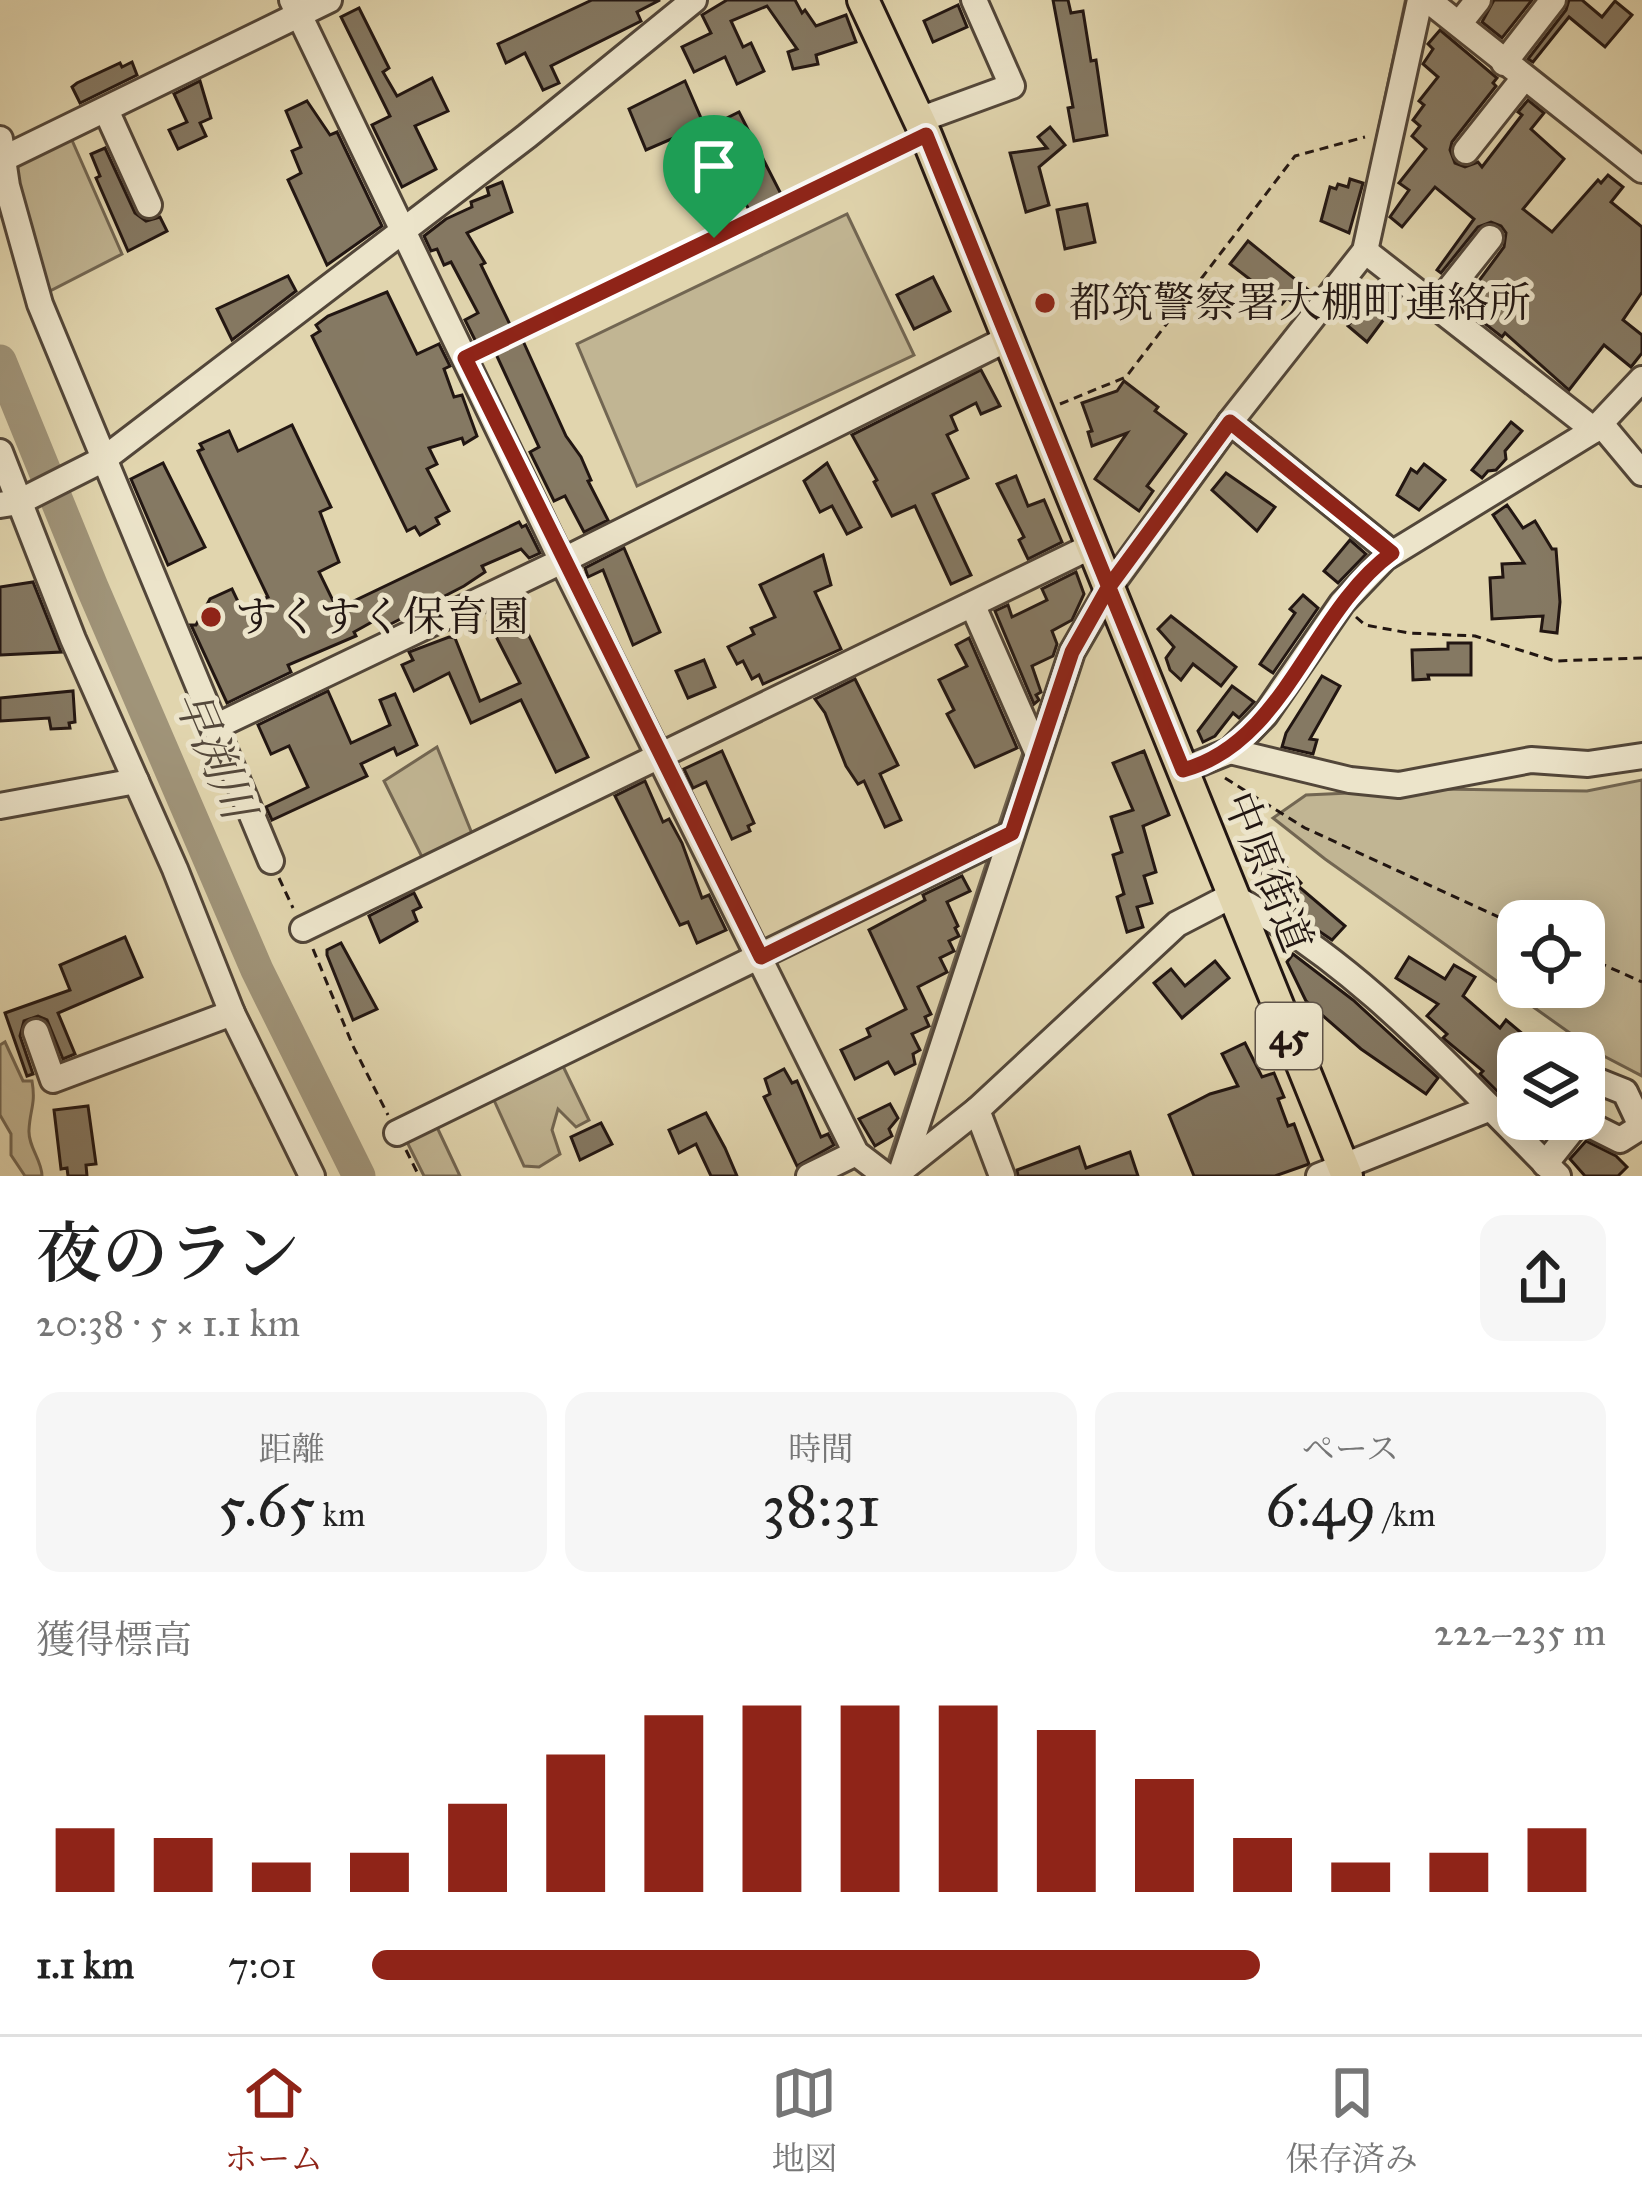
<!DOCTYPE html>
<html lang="ja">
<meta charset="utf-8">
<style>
:root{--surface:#fff;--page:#f6f6f6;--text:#222;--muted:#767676;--line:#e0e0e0;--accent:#8f2418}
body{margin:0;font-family:"IM FELL Great Primer","Noto Serif JP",serif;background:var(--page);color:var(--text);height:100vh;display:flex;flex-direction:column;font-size:45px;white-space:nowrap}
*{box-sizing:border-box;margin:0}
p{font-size:39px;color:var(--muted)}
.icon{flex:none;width:66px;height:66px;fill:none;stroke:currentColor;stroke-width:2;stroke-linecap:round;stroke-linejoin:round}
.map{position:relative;height:1176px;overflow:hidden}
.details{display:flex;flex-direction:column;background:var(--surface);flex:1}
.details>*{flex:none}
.buttons{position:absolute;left:1497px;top:900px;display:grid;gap:24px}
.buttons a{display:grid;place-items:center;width:108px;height:108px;border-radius:24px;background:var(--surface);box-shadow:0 6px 30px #0003;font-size:60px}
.pin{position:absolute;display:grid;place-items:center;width:102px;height:102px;color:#fff;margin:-123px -51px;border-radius:50% 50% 50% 0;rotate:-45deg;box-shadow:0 0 12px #0007}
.pin .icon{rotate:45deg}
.round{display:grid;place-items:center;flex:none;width:126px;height:126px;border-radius:24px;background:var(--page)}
.overview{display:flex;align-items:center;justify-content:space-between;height:204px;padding:0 36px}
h1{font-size:66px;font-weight:600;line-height:90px}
.stats{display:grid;grid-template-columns:repeat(3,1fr);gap:18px;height:204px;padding:12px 36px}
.stats div{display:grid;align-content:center;border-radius:24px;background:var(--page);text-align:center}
.stats b{font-size:60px;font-weight:600}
.stats small{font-size:33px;font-weight:400}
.stats p{font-size:33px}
.chart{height:336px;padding:24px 36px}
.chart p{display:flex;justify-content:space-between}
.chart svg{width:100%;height:216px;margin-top:12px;stroke:var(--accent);stroke-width:6}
ul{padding:0 36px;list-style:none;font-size:39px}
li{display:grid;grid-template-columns:192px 144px 1fr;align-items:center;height:90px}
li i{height:30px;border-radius:15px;background:var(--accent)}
.menu{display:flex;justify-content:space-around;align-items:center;height:168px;border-top:3px solid var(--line);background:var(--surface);font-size:33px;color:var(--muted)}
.menu a{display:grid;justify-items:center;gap:6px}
.menu .current{color:var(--accent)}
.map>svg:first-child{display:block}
</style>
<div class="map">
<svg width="1642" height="1176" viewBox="0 0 1642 1176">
<rect width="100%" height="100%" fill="#e1d5ae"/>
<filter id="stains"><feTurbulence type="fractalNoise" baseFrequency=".00167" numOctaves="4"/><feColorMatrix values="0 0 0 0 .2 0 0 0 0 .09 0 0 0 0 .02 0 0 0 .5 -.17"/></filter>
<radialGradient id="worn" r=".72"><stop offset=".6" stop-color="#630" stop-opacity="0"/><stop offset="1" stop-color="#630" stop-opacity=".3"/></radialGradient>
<g fill="#c1b593" stroke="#726652" stroke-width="3" fill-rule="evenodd">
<path d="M71 138 122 254 46 293 9 165Z"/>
<path d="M847 214 914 355 637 486 577 344Z"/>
<path d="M437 747 473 836 424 861 384 781Z"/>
<path d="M1642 780V1076L1598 1053 1325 859 1273 818 1306 795 1437 789 1587 791ZM1518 921H1584V987H1518Z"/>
<path d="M5 1042 23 1081H32C36 1104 30 1109 29 1130 28 1147 42 1160 42 1176H25L11 1155V1134L0 1115V1045Z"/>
<path d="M561 1062 589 1120 576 1127 558 1109 552 1130 560 1154 539 1167 524 1166 493 1098Z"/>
<path d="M435 1123 460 1176H424L405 1138Z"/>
</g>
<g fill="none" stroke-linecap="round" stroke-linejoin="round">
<g stroke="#6e6250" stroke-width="6">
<path d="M1377 143 1407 0"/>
<path d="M998 832 1026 748"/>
<path d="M887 1169 992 851"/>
</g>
<path stroke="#a09479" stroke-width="33" d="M0 361 92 587 257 970 359 1176"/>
</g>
<g fill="#857963" stroke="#221612" stroke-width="3">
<path d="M592 0H660L637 12 641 21 551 66 559 83 543 90 525 53 506 63 498 44Z"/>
<path d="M727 0H795L802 13 805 10 816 26 846 15 856 42 816 55 818 64 793 69 788 52 797 49 767 6 731 21 743 47 751 43 764 71 737 84 725 57 694 72 682 47 711 33 702 15Z"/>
<path d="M1053 0H1068L1071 13 1083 11 1091 61 1096 60 1107 135 1074 141 1068 108 1073 107Z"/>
<path d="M1494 0H1532L1502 38 1482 22Z"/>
<path d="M1569 0H1582L1602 17 1615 1 1632 15 1605 47 1569 17 1533 62 1528 59 1566 10Z"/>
<path d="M958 5 967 27 933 42 924 21Z"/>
<path d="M359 8 389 68 383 72 397 96 432 78 448 111 415 126 436 169 402 187 372 125 390 116 341 17Z"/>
<path d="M1440 30 1497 78 1493 83 1496 86 1452 142 1450 150 1455 163 1465 167 1478 162 1482 167 1522 115 1518 112 1528 100 1544 113 1531 129 1564 159 1523 209 1552 232 1598 180 1601 183 1608 175 1623 187 1611 202 1642 227V292L1623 320 1642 335V353L1631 367 1604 345 1569 390 1505 333 1502 337 1461 305 1504 247 1506 233 1501 226 1491 222 1478 227 1441 273 1437 270 1474 219 1435 187 1402 227 1390 217 1409 190 1399 183 1426 149 1412 136 1420 126 1413 120 1424 105 1419 101 1438 77 1423 64 1433 49 1428 44Z"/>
<path d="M132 62 137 75 80 103 72 87 77 83 120 63 122 67Z"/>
<path d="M200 81 211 118 200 123 206 136 178 149 169 130 187 122 174 94Z"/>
<path d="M685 81 704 125 646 150 629 109Z"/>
<path d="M307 101 330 135 337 132 382 226 327 265 288 180 301 173 292 151 301 147 286 111Z"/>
<path d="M739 112 781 194 749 210 707 128Z"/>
<path d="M1050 127 1065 145 1039 167 1049 205 1026 212 1010 153 1047 148 1038 137Z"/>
<path d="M105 148 135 213 146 221 160 217 167 231 128 251 96 178 100 176 91 154Z"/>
<path d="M1350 179 1363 183 1349 233 1321 221 1330 187 1336 189 1338 184 1348 187Z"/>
<path d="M502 182 512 212 467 233 485 263 481 265 519 343 523 341 566 436 581 457 591 480 588 481 608 520 584 532 565 496 554 501 530 452 539 447 489 339 477 344 465 320 478 313 451 262 444 265 437 249 431 251 424 236 446 219 472 207 471 202 489 195 487 188Z"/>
<path d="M1087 204 1095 242 1065 249 1057 210Z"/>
<path d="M1248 241 1311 292 1299 307 1287 298 1282 304 1230 264Z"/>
<path d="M288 276 296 291 232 340 217 309Z"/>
<path d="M933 277 950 311 914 329 897 295Z"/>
<path d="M1378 282 1399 299 1367 342 1348 326Z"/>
<path d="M387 292 417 354 439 344 450 366 444 369 454 397 462 395 477 436 464 444 462 438 429 448 437 464 427 469 449 511 436 518 439 524 420 535 415 527 407 531 312 336 320 331 316 325 328 316Z"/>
<path d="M981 370 1000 406 981 414 976 403 951 416 957 430 947 435 968 478 933 494 971 575 951 584 915 506 892 516 874 482 877 480 852 435Z"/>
<path d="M1124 381 1158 407 1155 411 1186 434 1147 486 1153 491 1139 511 1095 479 1127 433 1092 446 1088 432 1092 431 1082 403 1117 391Z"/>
<path d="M1511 422 1522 431 1505 451 1506 459 1496 470 1488 471 1482 478 1472 470Z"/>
<path d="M292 425 331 507 320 512 339 562 319 572 337 609 519 522 522 527 526 525 540 553 529 558 521 549 482 566 485 572 464 586 385 627 381 617 354 632 356 636 288 665 291 672 227 703 191 625H196L210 599 232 589 241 608 268 597 198 451 203 449 200 444 229 431 238 451Z"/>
<path d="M163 463 205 547 168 565 131 479Z"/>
<path d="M827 463 861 527 847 534 832 506 820 512 804 481Z"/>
<path d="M1424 464 1445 480 1419 510 1397 495 1411 469 1417 473Z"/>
<path d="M1226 473 1275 507 1257 531 1212 490Z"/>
<path d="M1016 476 1028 506 1044 500 1062 542 1028 559 1019 540 1024 537 997 484Z"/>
<path d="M1507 505 1523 528 1535 521 1552 549H1556L1560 602 1557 633 1541 631 1543 616 1492 619 1490 578 1503 577 1502 564 1524 563 1493 515Z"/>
<path d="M1350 540 1366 554 1338 583 1324 571Z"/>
<path d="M624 548 660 632 633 645 603 570 588 577 585 568Z"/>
<path d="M823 555 831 585 815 592 841 649 763 684 759 675 752 679 743 661 737 664 728 647 754 634 751 628 775 617 760 585Z"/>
<path d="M1076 572 1084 594 1072 620 1052 631 1057 644 1053 656 1032 666 1041 692 1036 695 1039 700 1034 704 995 611 1008 605 1012 617 1047 600 1042 589Z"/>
<path d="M33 582 61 652 0 655V587Z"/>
<path d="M1303 595 1318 608 1273 673 1260 664 1295 613 1290 609Z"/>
<path d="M515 607 588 757 556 772 521 700 471 723 449 673 414 691 402 665 413 660 409 652 449 637 455 638 480 701 520 683 488 621Z"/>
<path d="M1171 616 1236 667 1221 686 1193 664 1181 680 1170 670 1166 658 1174 647 1158 629Z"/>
<path d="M969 638 1017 748 975 767 947 714 954 710 939 680 967 666 956 645Z"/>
<path d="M1448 643H1471V675H1428L1429 679 1413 680 1412 650 1448 649Z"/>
<path d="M704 660 715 687 688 698 676 671Z"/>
<path d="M1322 676 1340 686 1310 739 1317 740 1313 754 1282 747 1286 733Z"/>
<path d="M855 679 898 765 880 774 901 820 885 827 864 781 858 784 846 766 825 713 815 699Z"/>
<path d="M1232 686 1254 702 1239 718 1233 713 1215 736 1203 742 1198 731Z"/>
<path d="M73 691 75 722 69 723 70 728 51 729 49 718 0 721V698Z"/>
<path d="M328 691 351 743 390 725 380 700 395 694 417 745 397 755 394 748 361 764 367 776 272 820 266 807 308 787 289 746 271 754 258 725Z"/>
<path d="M722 751 754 823 748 826 750 831 732 839 706 782 693 788 684 769Z"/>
<path d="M1144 751 1169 815 1143 826 1156 872 1144 876 1152 903 1137 907 1143 927 1127 932 1117 897 1124 894 1113 855 1122 852 1111 817 1133 810 1113 763Z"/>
<path d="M645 781 663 822 669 819 682 843 702 898 709 895 726 930 697 943 688 922 680 925 615 796Z"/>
<path d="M1264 843 1301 883 1298 886 1345 926 1332 940 1291 912 1294 908 1247 857Z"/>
<path d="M962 876 970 891 947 902 958 926 955 928 959 936 949 941 954 951 940 958 947 972 918 987 931 1014 925 1017 929 1026 912 1034 920 1050 913 1054 915 1064 895 1074 888 1062 855 1079 841 1050 870 1036 867 1029 906 1009 869 930 925 900 923 895Z"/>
<path d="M414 893 421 907 413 911 417 921 380 942 369 916Z"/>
<path d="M125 937 142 977 58 1013 75 1054 63 1059 47 1020 38 1016 24 1021 20 1036 33 1074 27 1076 5 1013 70 990 60 965Z"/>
<path d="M341 943 377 1009 353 1020 327 955V950Z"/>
<path d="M1293 954 1353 1000 1438 1078 1426 1094 1361 1049 1306 1001 1287 962Z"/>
<path d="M1409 957 1445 979 1454 965 1475 977 1463 996 1500 1028 1506 1020 1531 1041 1518 1053V1112L1480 1074 1483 1071 1443 1038 1447 1034 1427 1016 1438 1004 1396 978Z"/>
<path d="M1215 961 1229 978 1182 1018 1154 983 1171 969 1185 986Z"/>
<path d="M1245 1043 1262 1077 1274 1073 1284 1097 1278 1099 1288 1126 1294 1124 1309 1164 1275 1176H1194L1169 1115 1210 1094 1238 1086 1222 1054Z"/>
<path d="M784 1069 792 1083 797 1081 821 1137 828 1134 834 1145 797 1166 764 1097 770 1094 765 1079Z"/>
<path d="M890 1104 898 1118 889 1129 892 1136 875 1146 859 1119Z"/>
<path d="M88 1106 96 1164 86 1165 87 1176H68L67 1168 61 1169 54 1110Z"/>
<path d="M706 1113 725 1148 737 1176H711L696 1144 679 1153 669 1130Z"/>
<path d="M601 1123 612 1144 580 1160 571 1137Z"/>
<path d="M1586 1141 1616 1156 1627 1167 1618 1176H1585L1570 1159Z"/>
<path d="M1079 1147 1086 1168 1130 1152 1138 1176H1018L1017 1170Z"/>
</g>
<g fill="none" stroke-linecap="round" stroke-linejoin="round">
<defs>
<g id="minor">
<path d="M292 0 562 561 856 1153 886 1176"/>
<path d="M1428 0 1642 170"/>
<path d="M1459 24 1478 0"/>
<path d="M1504 63 1553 0"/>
<path d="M106 110 149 205"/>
<path d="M919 120 1012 86 974 0"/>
<path d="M0 139 7 186 40 304 271 861"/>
<path d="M1466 151 1524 78"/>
<path d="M3 159 329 0"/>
<path d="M1365 251 1594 430"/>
<path d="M1436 306 1490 238"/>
<path d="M1230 422 1392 553"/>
<path d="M1601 424 1642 473"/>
<path d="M0 452 73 639 175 869 232 1013 312 1176"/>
<path d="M0 505 19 502 104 459 527 136 694 0"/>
<path d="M973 606 1038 754"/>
<path d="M215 727 562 561 1007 339"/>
<path d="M1230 751 1350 780 1399 785 1531 760 1588 764 1642 756"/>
<path d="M1183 770 1230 751 1265 715 1342 603 1385 558 1594 430 1642 379"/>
<path d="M0 806 136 781"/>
<path d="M303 929 1092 546"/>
<path d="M36 1032 53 1080 232 1013"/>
<path d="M1585 1076 1625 1092 1641 1126"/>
<path d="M977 1110 1002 1176"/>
<path d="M397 1133 1012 833"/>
<path d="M1545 1164 1580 1120 1620 1140 1642 1126"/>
<path d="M904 1168 977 1110 1177 924 1231 896C1358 961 1458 1077 1558 1176"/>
<path d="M809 1176 856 1153"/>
<path d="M900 1176 1072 652 1109 588 1230 422 1365 251 1420 0"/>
<path d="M1319 1176 1488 1109"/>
</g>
<path id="major" d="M863 0 926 135 1347 1176"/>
</defs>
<use href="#minor" stroke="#524639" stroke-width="30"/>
<use href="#major" stroke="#221612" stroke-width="36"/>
<g stroke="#221612" stroke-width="3" stroke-dasharray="9 6" stroke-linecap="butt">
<path d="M484 349 902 147"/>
<path d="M1060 404 1126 377 1295 156 1365 137"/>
<path d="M1356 617 1365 625 1409 633 1475 636 1555 661 1642 658"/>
<path d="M1225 778 1305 828 1518 926"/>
<path d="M279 878 293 908"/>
<path d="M313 949 353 1046 388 1115"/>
<path d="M1584 956 1642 982"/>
<path d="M406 1150 419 1176"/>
</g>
<use href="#minor" stroke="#ece4ca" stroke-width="24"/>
<use href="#major" stroke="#e1d5ae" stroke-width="30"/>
</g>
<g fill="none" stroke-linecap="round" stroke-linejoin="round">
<defs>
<path id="route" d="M714 238 465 358 761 957 1012 833 1072 652 1108 588 1230 422 1392 553C1310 613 1286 742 1183 770 1097 559 1011 347 926 135L714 238"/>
</defs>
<use href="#route" stroke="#fff" stroke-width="24"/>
<use href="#route" stroke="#8f2418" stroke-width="15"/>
</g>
<g fill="#8f2418" stroke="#ece4ca" stroke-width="4.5">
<circle cx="1045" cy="303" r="12"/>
<circle cx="211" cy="617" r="12"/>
</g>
<g text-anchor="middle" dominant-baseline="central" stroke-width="10" stroke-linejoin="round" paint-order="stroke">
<rect fill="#ece4ca" stroke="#5f5449" stroke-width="3" x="1256" y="1003" width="66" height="66" rx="9"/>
<g font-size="39" font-weight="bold" fill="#221612">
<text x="1289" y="1036">45</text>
</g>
<g font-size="42" fill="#221612" stroke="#ece4ca" text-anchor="start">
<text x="1069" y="303">都筑警察署大棚町連絡所</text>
<text x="235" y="617">すくすく保育園</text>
</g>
<g font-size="42" fill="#221612" stroke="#ece4ca">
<text transform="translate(1268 872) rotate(68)">中原街道</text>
</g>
<g font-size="45" font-style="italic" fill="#54483b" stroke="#ece4ca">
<text transform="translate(215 754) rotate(67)">早渕川</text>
</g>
</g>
<rect width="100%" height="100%" filter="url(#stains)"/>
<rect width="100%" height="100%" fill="url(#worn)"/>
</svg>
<div class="buttons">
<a><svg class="icon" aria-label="locate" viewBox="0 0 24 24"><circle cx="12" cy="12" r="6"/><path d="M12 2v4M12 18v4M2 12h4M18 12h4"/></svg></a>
<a><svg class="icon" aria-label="layers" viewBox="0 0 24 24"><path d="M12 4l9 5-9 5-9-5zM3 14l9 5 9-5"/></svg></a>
</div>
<div class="pin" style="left:714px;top:238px;background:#1e9e55"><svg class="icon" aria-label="arrive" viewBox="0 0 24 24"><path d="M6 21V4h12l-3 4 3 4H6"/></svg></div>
</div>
<section class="details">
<div class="overview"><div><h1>夜のラン</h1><p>20:38 · 5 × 1.1 km</p></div><a class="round"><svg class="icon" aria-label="share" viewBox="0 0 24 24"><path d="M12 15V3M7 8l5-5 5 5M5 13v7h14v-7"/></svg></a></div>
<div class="stats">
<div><p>距離</p><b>5.65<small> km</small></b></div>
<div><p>時間</p><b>38:31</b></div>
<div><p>ペース</p><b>6:49<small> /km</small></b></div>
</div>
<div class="chart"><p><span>獲得標高</span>222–235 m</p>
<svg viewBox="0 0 160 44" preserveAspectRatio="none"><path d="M5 44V31M15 44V33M25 44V38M35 44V36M45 44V26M55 44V16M65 44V8M75 44V6M85 44V6M95 44V6M105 44V11M115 44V21M125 44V33M135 44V38M145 44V36M155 44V31"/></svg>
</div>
<ul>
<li><b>1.1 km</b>7:01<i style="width:72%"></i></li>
</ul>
</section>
<nav class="menu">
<a class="current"><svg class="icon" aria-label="home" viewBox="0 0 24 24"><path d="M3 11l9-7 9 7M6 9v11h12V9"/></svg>ホーム</a>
<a><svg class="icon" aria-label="map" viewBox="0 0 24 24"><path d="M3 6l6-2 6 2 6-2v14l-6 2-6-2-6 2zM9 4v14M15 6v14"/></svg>地図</a>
<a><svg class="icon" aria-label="saved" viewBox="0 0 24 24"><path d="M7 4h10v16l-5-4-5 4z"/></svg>保存済み</a>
</nav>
